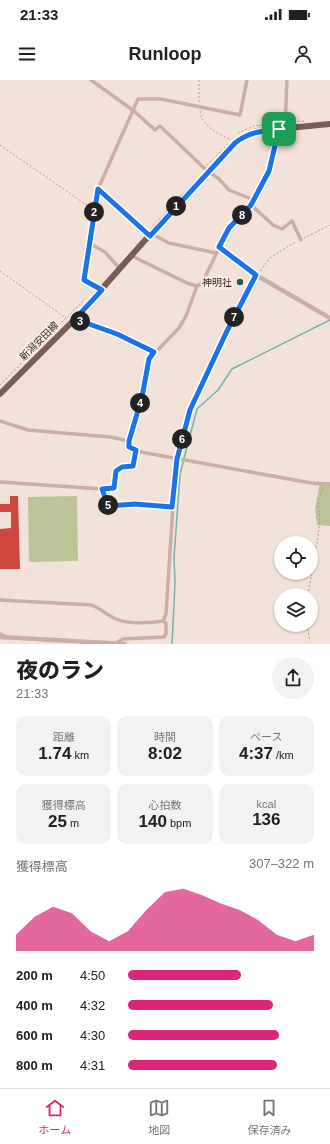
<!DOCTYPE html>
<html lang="ja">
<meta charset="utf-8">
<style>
:root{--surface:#fff;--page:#f2f2f2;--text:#202124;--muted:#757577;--line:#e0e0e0;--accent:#db2777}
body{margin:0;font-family:Arial,"Noto Sans JP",sans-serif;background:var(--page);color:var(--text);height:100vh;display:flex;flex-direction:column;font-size:15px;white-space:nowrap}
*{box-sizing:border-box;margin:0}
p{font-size:13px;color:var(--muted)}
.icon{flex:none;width:22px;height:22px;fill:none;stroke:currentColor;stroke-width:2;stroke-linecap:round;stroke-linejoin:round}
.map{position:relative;height:564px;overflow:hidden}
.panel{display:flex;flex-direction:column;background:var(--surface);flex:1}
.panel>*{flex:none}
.buttons{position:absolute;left:274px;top:456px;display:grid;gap:8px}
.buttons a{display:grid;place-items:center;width:44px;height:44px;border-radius:50%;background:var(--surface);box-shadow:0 1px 3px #0004;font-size:20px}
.pin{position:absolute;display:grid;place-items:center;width:34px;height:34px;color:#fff;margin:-17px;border-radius:8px;box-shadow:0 2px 6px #0006}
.km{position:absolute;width:20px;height:20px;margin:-10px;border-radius:50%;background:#222;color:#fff;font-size:11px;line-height:20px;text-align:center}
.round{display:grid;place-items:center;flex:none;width:42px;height:42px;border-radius:21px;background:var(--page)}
.overview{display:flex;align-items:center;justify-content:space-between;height:68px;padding:0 16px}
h1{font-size:22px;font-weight:800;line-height:30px}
.metrics{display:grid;grid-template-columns:repeat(3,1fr);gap:6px;height:68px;padding:4px 16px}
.metrics div{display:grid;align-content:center;border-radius:10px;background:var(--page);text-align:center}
.metrics b{font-size:17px;font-weight:800}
.metrics small{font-size:11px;font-weight:400}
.metrics p{font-size:11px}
.chart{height:112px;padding:8px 16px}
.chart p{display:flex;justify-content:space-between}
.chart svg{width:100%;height:72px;margin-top:4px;fill:var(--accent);opacity:.7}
ul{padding:0 16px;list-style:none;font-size:13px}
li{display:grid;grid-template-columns:64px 48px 1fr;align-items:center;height:30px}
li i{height:10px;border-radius:5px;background:var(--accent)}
.status{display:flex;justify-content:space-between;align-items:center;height:28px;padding:0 20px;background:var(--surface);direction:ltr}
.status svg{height:11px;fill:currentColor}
header{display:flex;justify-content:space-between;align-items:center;height:52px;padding:0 16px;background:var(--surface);font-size:18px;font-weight:800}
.menu{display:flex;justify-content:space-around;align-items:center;height:56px;border-top:1px solid var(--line);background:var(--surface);font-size:11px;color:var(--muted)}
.menu a{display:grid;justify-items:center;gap:2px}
.menu .on{color:var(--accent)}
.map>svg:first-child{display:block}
</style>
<div class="status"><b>21:33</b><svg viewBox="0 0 49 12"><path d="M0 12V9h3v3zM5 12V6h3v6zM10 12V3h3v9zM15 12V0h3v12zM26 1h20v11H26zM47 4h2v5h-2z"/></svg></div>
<header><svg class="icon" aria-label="menu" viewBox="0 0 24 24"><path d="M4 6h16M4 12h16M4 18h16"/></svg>Runloop<svg class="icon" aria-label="person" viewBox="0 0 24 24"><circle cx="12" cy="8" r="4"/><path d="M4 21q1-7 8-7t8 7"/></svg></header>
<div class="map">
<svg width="330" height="564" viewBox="0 0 330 564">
<rect width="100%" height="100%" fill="#f3e2d9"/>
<g fill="#bcc398">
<path d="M320 402H330V446L317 445 315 429Z"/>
<path d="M77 416 78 481 29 482 28 417Z"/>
</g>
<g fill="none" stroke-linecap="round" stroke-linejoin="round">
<path stroke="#76b2aa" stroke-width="1.5" d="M172 564 175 503 174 478 180 394 197 329 218 310 232 289 330 240"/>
</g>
<path fill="#ce473c" d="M10 416H18L20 489H0V449L11 448V432H0V424H10Z"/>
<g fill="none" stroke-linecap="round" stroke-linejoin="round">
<g stroke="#b8998e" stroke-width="1" stroke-dasharray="2 2" stroke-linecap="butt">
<path d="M199 0V23"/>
<path d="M200 31C202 47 218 53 231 60"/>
<path d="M290 42 304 41"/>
<path d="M238 53 254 46 281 43"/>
<path d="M0 65 91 128"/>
<path d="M207 85 229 63"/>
<path d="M304 158 330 145"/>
<path d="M0 191 66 238"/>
<path d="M260 191 270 178 297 161"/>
<path d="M0 305 85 219"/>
<path d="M308 515 318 457 320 439 318 422 323 407"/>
<path d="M307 545 310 561"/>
</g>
<g stroke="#ccafa4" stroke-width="3.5">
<path d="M91 0 134 31 155 50 160 46 204 88 219 99 229 110 254 120"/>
<path d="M285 48 287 0"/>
<path d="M279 49 269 91 251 125 229 148 202 203 197 206 186 236 179 248 149 279 142 317 129 367 141 372 311 403 330 404"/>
<path d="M98 109 150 156"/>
<path d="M251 125 273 145 282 149 292 141 301 160"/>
<path d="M152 154 169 163 216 173"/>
<path d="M89 163 105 172 120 189"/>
<path d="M132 176 187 203 197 206"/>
<path d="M102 210 85 199 98 109 138 19H161L240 35 247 0"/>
<path d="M75 239 117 254 154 272"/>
<path d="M0 341 28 350 110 357 129 361"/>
<path d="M0 402 102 409 108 426 135 424 171 427"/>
<path d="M102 409 114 408 116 391 122 387 133 386 136 371"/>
<path d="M0 520 92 525C101 529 107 535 116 539 130 545 149 543 163 541"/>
<path d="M163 541 166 534 175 394 186 341 210 286 256 195 219 167"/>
<path d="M0 554 7 557"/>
<path d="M116 563 123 559 164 557 166 554V543L163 541"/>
</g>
<g stroke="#ccafa4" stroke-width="4.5">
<path d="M256 195 330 238"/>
<path d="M0 557 125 564"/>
</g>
<path stroke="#7a5c56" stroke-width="6" d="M0 314 75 239 179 122 241 58 257 51 330 44"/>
</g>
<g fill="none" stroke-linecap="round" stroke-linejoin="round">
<defs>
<path id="route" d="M279 49 269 91 251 125 229 148 219 167 256 195 226 253 190 330 177 379 172 427 135 424 108 426 102 409 114 408 116 391 122 387 133 386 136 370 129 367V361L142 317 149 279 154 272 117 254 75 239 102 210 84 200 98 109 150 156 235 63C249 52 262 51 279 49Z"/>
</defs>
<use href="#route" stroke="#fff" stroke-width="8"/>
<use href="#route" stroke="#1a73e8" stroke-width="5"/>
</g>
<circle fill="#195b54" stroke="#faede5" stroke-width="1.5" cx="240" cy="202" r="4"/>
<g text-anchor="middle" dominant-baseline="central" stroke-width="4" stroke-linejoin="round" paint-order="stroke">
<g font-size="10" fill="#372926" stroke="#faede5" text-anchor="end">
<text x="232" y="202">神明社</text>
</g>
<g font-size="10" fill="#372926" stroke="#faede5">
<text transform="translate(39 261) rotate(-45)">新潟安田線</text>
</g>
</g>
</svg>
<div class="buttons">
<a><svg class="icon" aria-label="locate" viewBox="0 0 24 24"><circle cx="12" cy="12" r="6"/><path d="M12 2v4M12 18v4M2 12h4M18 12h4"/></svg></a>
<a><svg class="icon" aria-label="layers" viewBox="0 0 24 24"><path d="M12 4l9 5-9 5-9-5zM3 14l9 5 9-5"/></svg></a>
</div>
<div class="pin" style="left:279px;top:49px;background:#1e9e55"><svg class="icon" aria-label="arrive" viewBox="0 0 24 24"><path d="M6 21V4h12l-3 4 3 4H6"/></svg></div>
<b class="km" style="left:176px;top:126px">1</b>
<b class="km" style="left:94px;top:132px">2</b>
<b class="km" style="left:80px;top:241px">3</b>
<b class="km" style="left:140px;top:323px">4</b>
<b class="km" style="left:108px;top:425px">5</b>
<b class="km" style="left:182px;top:359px">6</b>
<b class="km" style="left:234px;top:237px">7</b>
<b class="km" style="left:242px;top:135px">8</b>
</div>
<section class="panel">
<div class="overview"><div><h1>夜のラン</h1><p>21:33</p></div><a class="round"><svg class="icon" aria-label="share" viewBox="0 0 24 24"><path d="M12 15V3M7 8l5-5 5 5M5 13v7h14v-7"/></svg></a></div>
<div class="metrics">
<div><p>距離</p><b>1.74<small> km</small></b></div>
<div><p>時間</p><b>8:02</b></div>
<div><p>ペース</p><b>4:37<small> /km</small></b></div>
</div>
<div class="metrics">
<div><p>獲得標高</p><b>25<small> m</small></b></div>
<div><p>心拍数</p><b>140<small> bpm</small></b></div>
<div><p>kcal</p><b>136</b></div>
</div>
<div class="chart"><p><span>獲得標高</span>307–322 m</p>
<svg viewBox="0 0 160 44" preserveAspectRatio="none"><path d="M0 44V34L10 23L20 17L30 21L40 32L50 38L60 32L70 19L80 8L90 6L100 10L110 15L120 19L130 25L140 34L150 38L160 34V44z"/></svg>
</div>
<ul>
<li><b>200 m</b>4:50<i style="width:61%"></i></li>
<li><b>400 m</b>4:32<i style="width:78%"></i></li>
<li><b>600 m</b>4:30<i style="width:81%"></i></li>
<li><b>800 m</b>4:31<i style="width:80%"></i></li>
</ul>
</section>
<nav class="menu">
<a class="on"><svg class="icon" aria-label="home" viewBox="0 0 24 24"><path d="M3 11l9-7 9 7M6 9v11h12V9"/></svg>ホーム</a>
<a><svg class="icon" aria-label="map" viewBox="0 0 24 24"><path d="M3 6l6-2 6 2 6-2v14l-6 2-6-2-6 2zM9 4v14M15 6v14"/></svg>地図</a>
<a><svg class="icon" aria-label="saved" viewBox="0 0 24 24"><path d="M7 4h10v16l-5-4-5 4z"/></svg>保存済み</a>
</nav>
